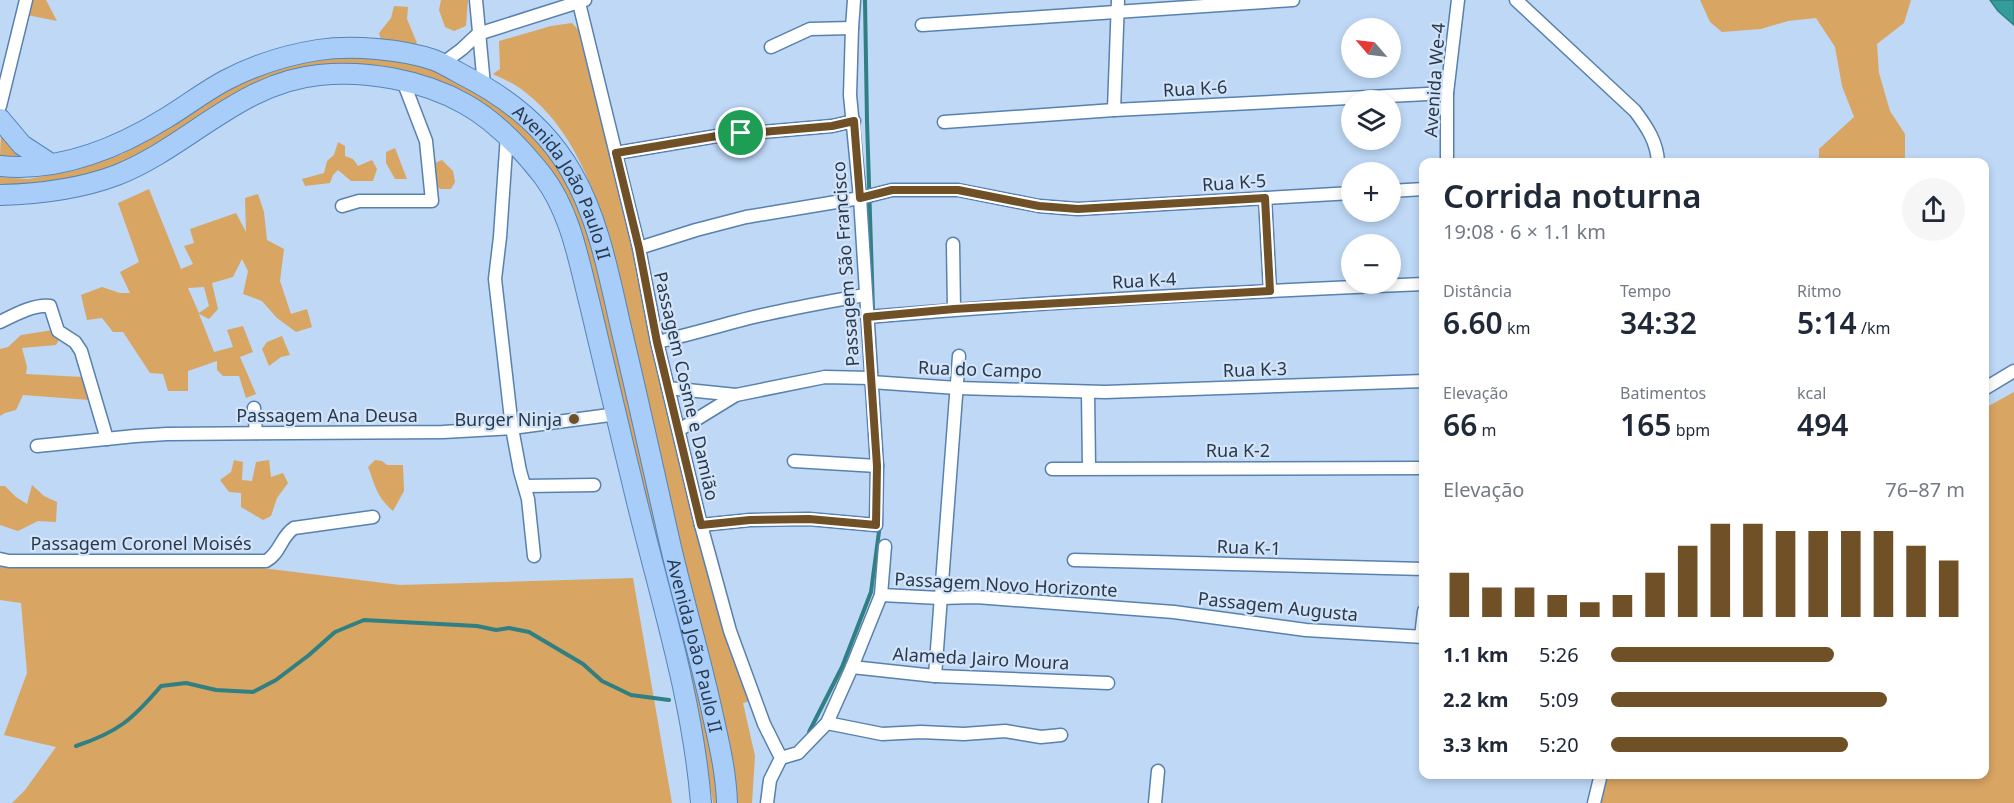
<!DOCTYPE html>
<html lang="pt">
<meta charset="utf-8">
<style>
:root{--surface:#fff;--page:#f6f6f7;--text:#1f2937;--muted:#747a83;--accent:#705026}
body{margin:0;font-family:"Noto Sans",sans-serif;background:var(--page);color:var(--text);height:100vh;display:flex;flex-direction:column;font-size:22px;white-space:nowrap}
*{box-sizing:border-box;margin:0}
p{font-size:20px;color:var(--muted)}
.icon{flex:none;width:33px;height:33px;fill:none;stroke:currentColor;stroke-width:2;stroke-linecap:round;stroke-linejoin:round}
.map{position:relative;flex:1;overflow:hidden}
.sheet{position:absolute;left:1419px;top:158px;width:570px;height:621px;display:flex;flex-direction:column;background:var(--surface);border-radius:12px;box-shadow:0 3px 9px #0003}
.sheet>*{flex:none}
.needle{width:39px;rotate:298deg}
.controls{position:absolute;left:1341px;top:18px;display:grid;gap:12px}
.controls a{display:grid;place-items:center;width:60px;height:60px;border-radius:50%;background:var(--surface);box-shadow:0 3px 9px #0003;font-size:30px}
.pin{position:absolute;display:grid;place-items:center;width:51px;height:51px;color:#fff;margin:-26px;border:3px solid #fff;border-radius:50%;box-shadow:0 2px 6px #0007}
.round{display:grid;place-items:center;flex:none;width:63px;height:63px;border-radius:32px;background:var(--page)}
.head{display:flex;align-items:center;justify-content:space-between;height:102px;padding:0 24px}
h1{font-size:33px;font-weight:600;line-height:45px}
.figures{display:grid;grid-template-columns:repeat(3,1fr);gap:9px;height:102px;padding:6px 24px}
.figures div{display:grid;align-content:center}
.figures b{font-size:30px;font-weight:600}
.figures small{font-size:16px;font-weight:400}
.figures p{font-size:16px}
.chart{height:168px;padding:12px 24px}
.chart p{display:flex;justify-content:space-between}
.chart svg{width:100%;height:108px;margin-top:6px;stroke:var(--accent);stroke-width:6}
ul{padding:0 24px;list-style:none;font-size:20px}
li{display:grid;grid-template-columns:96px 72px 1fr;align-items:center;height:45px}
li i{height:15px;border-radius:8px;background:var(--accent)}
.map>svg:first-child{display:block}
</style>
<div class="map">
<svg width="2014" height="803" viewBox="0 0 2014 803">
<rect width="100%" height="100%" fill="#bed8f6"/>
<g fill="#d8a563" fill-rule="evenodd">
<path d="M30 0H46L57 21 27 15Z"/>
<path d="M441 0H468L466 26 454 31 445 27 439 10Z"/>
<path d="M1700 0H1911L1904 23 1877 44 1879 73 1890 111 1905 134V162H1819V149L1854 117 1842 86 1835 47 1816 18 1788 21 1761 29 1722 32 1710 22Z"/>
<path d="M394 6 408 7 407 19 417 43 415 45 381 40 379 33 391 18Z"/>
<path d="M572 23 583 35 647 314 751 701 743 703 755 756 752 803H733L701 641 609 239C594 186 570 126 525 92 516 84 503 79 493 74L500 69 499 41 551 26Z"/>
<path d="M373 54C398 59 424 64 448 74 495 93 542 139 567 184 583 211 590 244 598 274L706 721 713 764 717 803H713L697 705 679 640 576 226 487 111 329 68 175 137 90 179 0 190V177L28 179 73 171 122 154 160 133 236 83 299 59Z"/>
<path d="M1 134 16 153 27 158 0 156Z"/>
<path d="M338 142 345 146V156L353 159 358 166 372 160 377 169 373 181H351L338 170 333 175 330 183 305 186 302 179 324 173 327 161 334 155Z"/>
<path d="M395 148 407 179H395L386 163V152Z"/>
<path d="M442 160 453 171 455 182 451 189H441L433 185V164Z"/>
<path d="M149 189 181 269 193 264 184 246 194 243 190 229 236 213 246 232 245 198 258 194 264 212 267 240 284 249 280 281 291 314 307 309 312 327 296 332 277 318 262 301 243 294 248 271 242 259 233 277 212 283 218 309 209 319 199 314 214 352 233 347 227 330 243 326 253 352 240 357 256 394 246 398 239 376H223L217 370V361L188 371V391H168L163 374 150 373 123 332H113L102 318 87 320 81 295 102 287 120 293H130L120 272 139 262 118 203ZM204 287 209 306 199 313 188 288Z"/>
<path d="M53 330 60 338 56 345 22 348 27 367 26 374 83 377 90 400 23 395 16 410 5 413 0 416V349L8 347 21 335Z"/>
<path d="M282 336 290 355 281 357 269 366 262 349 267 342Z"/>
<path d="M2014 392V803H1601L1608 774H1984L1985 408Z"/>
<path d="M234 460 243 462 242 480 252 481 256 462 269 460 271 477 283 473 288 483 277 498 271 516 263 520 241 507V493L229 492 220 480 231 472Z"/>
<path d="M375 460 382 461 387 465H403L404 491 393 511C376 496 376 487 368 467Z"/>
<path d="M32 485 44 496 57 502 56 522 38 521 18 531 0 525V486H5L16 497 27 504Z"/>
<path d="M0 563 229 564 400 585 633 578 672 803H12L25 790 56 747 4 735 27 673 21 603 0 600Z"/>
</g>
<path fill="#329d9a" stroke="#2f7f83" stroke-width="1.5" d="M1990 0H2014V25L1998 11Z"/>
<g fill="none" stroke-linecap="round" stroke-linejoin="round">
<g stroke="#2f7f83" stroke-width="4">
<path d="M865 0 867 121 873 310"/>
<path d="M809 732 842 667 871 592 880 524"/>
<path d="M76 746C118 732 132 720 161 686L186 683 216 690 253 692 276 680 309 655 335 632 364 620 477 626 496 630 509 628 529 632 583 664 602 681 631 695 669 700"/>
</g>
<defs>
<g id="street">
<path d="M476 0 484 85"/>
<path d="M1516 0 1635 111C1647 127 1657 142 1658 162"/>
<path d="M579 3 639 248 657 342 701 525 730 631 764 724 781 758 770 780 767 803"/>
<path d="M922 25 1293 0"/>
<path d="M771 47 810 29 852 28"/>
<path d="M442 64 462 49 478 34 585 0"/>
<path d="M0 106 26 0"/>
<path d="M1114 110 1118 0"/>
<path d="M944 122 1114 110 1447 93"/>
<path d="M507 135 500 237 495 279 512 428 520 471 528 499 534 556"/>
<path d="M616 153 717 136 832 126 854 121"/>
<path d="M1447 162V93L1458 0"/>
<path d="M1390 191 1424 189"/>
<path d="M1265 198 1270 291"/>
<path d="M342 206 359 201H432L426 141 403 81"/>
<path d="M953 244 954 309"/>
<path d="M639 248 696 230 746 217 860 198 892 190H958L1039 206 1078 209 1352 193"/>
<path d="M867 317C1052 301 1238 292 1424 284"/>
<path d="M0 322C14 315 34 304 50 306L58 331 75 342 81 351 107 439"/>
<path d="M657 342C684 336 711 328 738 321 779 310 822 303 865 295"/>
<path d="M871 382 957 388 1105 392 1424 381"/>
<path d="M668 388 736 395 825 377 870 378"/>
<path d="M1984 389 2014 371"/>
<path d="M1088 392 1089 468"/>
<path d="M254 408 256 433"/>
<path d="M679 430 736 395"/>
<path d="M37 446 135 436 167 434 443 432 512 428 617 414"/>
<path d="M794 461 877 466"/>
<path d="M1052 469 1424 468"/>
<path d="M525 486 594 485"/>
<path d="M701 525 750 520 809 519 876 525 877 466 860 198 850 95 852 28 854 0"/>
<path d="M0 559 9 561H266C280 554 281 536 294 528L373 517"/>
<path d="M1074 560 1424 569"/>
<path d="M881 595 940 598 976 597 1174 612 1306 630 1424 637"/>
<path d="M1421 637 1424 611"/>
<path d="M852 667 935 676 1108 683"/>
<path d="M935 676 959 356"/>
<path d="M827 723 882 734 921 732 964 734 1005 731 1041 737 1061 735"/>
<path d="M781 758 798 753 827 723 852 667 881 595 885 546"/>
<path d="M1155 803 1158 771"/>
<path d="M1594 803 1601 774"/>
</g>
<g id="primary">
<path d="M0 119 22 145 51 164"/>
<path id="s1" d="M0 166C60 172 116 149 166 118 186 106 205 91 226 80 255 65 286 55 318 50 352 45 402 49 434 60 444 64 454 70 463 75 507 97 547 129 572 173 599 220 609 276 621 328 637 395 652 463 667 530 680 590 698 648 711 707 718 739 726 770 727 803"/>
<path d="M0 195C39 194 80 189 117 175 188 147 239 83 319 75 366 70 423 80 465 104 496 121 521 148 543 176 571 213 579 262 590 305 604 363 617 420 631 477 656 585 692 692 701 803"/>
</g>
</defs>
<use href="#street" stroke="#5881ae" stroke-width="15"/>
<use href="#primary" stroke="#5484b9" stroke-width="22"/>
<use href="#street" stroke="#fff" stroke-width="12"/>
<use href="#primary" stroke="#a7cdf8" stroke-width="20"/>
</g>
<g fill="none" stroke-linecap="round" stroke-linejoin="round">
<defs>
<path id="route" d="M854 121 860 198 892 190H958L1039 206 1078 209 1265 198 1270 291 954 309 867 317 877 466 876 525 809 519 750 520 701 525 657 342 639 248 616 153 717 136 832 126Z"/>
</defs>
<use href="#route" stroke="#fff" stroke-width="12"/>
<use href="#route" stroke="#705026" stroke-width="8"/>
</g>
<circle fill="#705026" stroke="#d3e4f9" stroke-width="2" cx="574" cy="419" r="6"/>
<g text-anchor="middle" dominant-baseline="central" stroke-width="4.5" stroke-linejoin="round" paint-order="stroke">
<g font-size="18" fill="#28394d" stroke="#d3e4f9">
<text transform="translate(1434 80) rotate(-86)">Avenida We-4</text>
<text transform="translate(1195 88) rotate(-3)">Rua K-6</text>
<text transform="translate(1234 182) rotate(-4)">Rua K-5</text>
<text stroke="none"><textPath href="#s1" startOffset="646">Avenida João Paulo II</textPath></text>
<text transform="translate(845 264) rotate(-94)">Passagem São Francisco</text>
<text transform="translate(1144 280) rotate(-3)">Rua K-4</text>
<text transform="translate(980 369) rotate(2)">Rua do Campo</text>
<text transform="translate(1255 369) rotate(-2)">Rua K-3</text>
<text transform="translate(687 386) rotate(77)">Passagem Cosme e Damião</text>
<text x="327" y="415">Passagem Ana Deusa</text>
<text x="1238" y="450">Rua K-2</text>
<text x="141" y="543">Passagem Coronel Moisés</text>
<text transform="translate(1249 547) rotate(2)">Rua K-1</text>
<text transform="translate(1006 584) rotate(3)">Passagem Novo Horizonte</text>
<text transform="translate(1278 606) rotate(6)">Passagem Augusta</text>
<text stroke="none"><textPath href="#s1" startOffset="1132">Avenida João Paulo II</textPath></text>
<text transform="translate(981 658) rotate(3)">Alameda Jairo Moura</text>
</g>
<g font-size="18" fill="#28394d" stroke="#d3e4f9" text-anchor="end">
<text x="562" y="419">Burger Ninja</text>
</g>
</g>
</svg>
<div class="controls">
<a><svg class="needle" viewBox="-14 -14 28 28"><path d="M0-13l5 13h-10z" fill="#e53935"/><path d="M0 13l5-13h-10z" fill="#747a83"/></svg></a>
<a><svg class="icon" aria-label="layers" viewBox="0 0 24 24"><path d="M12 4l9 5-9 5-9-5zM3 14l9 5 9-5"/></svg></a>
<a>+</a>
<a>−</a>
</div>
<div class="pin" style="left:741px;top:133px;background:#1e9e55"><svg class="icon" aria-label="arrive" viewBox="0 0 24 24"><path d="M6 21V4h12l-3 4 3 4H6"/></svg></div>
<section class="sheet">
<div class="head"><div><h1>Corrida noturna</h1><p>19:08 · 6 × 1.1 km</p></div><a class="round"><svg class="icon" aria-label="share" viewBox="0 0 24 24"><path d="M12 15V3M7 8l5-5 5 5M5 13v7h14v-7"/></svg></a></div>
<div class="figures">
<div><p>Distância</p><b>6.60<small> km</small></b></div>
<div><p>Tempo</p><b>34:32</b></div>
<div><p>Ritmo</p><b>5:14<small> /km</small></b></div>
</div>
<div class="figures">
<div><p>Elevação</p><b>66<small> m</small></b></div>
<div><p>Batimentos</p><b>165<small> bpm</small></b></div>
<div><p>kcal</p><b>494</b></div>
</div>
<div class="chart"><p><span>Elevação</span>76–87 m</p>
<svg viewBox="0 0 160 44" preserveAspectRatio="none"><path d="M5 44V26M15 44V32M25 44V32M35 44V35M45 44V38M55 44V35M65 44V26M75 44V15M85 44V6M95 44V6M105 44V9M115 44V9M125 44V9M135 44V9M145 44V15M155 44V21"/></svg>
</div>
<ul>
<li><b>1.1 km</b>5:26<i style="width:63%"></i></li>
<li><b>2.2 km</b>5:09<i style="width:78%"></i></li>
<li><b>3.3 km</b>5:20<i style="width:67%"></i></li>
</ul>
</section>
</div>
